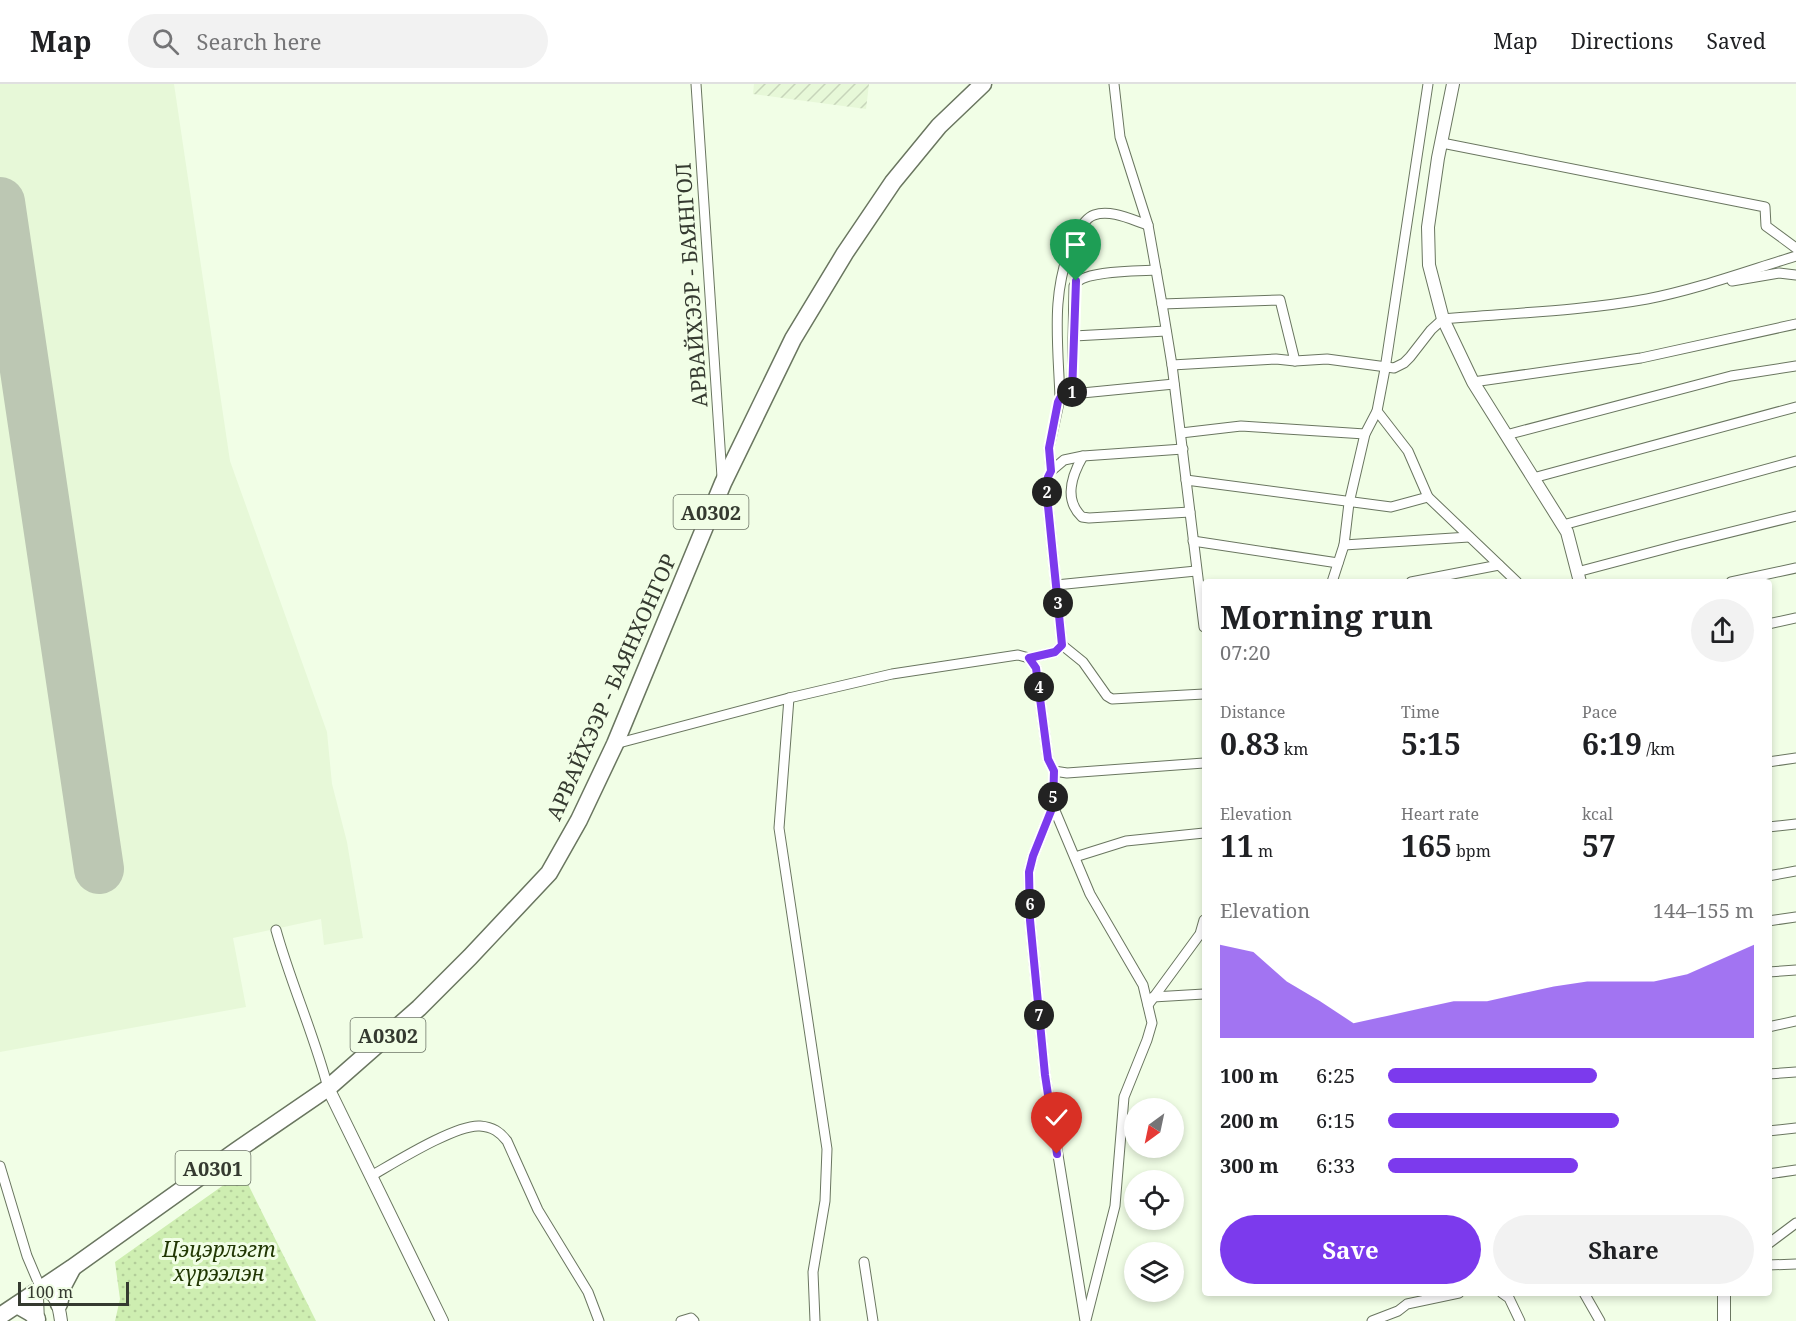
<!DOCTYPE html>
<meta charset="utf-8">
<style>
:root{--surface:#fff;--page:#f2f2f2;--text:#202124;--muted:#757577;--line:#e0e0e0;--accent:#7c3aed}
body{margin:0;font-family:"Noto Serif",serif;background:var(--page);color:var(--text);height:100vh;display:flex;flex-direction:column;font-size:22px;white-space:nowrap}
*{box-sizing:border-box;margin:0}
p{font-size:20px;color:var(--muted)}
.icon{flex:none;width:33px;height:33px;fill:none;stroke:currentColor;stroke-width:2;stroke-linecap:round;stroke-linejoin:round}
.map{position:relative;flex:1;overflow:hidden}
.drawer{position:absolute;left:1202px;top:495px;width:570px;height:717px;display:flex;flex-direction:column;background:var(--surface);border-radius:6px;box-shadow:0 3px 9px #0003}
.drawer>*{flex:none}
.needle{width:39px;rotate:213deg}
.fabs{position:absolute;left:1124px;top:1014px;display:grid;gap:12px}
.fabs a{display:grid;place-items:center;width:60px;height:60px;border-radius:50%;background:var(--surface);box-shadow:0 3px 9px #0003;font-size:30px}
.scale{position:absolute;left:18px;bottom:15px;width:111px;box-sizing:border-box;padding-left:6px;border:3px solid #353a30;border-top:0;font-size:16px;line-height:21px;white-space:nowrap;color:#353a30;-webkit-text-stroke:4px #f1fee6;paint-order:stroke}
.pin{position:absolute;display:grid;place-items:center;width:51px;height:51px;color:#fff;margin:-62px -26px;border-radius:50% 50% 50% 0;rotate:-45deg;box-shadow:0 0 6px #0007}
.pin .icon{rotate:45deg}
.km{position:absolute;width:30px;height:30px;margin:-15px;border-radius:50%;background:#222;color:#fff;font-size:16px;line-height:30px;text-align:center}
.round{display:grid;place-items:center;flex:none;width:63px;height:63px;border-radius:32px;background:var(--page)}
.overview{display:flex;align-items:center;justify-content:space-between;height:102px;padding:0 18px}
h1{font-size:33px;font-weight:700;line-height:45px}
.figures{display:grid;grid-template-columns:repeat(3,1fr);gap:9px;height:102px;padding:6px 18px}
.figures div{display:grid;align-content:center}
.figures b{font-size:30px;font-weight:700}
.figures small{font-size:16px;font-weight:400}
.figures p{font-size:16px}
.chart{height:168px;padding:12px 18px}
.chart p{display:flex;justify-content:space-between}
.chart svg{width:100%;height:108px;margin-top:6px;fill:var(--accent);opacity:.7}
.action{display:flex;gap:12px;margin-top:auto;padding:12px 18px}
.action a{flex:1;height:69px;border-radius:36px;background:var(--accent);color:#fff;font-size:24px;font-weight:700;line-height:69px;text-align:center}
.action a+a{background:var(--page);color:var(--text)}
ul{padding:0 18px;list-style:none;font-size:20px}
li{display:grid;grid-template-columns:96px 72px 1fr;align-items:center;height:45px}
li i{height:15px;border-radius:8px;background:var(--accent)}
header{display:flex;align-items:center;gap:36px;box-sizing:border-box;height:84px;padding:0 30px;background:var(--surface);border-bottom:2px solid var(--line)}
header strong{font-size:28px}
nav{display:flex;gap:33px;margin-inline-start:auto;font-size:21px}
.search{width:420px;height:54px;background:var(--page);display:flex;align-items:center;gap:15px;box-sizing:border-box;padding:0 21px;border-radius:33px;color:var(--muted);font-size:22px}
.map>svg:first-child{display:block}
</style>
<header>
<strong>Map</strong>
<div class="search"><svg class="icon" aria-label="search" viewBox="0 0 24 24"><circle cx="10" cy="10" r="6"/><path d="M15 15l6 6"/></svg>Search here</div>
<nav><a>Map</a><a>Directions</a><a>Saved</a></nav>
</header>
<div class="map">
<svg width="1796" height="1237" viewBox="0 0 1796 1237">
<defs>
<pattern id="industrial-furrows" width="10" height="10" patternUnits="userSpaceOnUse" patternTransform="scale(1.5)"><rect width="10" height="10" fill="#e7f8d8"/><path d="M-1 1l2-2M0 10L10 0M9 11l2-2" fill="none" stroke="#c7d5ba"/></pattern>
<pattern id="grass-dots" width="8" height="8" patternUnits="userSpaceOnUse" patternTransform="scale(1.5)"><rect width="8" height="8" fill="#ceeeb1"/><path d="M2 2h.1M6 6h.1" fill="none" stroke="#b2cd99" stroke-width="1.8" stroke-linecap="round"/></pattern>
</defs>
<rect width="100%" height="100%" fill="#f1fee6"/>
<path fill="#e7f8d8" d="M0 0H174L230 377 327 648 332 700 347 758 363 854 324 861 321 835 233 854 246 923 0 968Z"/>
<path fill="url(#industrial-furrows)" d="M754 0H869L866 25 753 10Z"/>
<path fill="url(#grass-dots)" d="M242 1088 316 1237H115L120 1215 115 1178Z"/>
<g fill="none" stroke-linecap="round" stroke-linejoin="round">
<path stroke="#bcc7b3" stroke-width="50" d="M0 118 99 785"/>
<defs>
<g id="street">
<path d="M696 0 722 393"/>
<path d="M1114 0 1120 53 1148 141 1162 220 1172 281 1204 543"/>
<path d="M1442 59 1765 123 1766 142 1796 164"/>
<path d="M1732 197 1779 189 1796 191"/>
<path d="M1162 220 1280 216 1295 277"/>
<path d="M1074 252 1166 247"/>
<path d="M1172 281 1276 275 1295 277 1327 275 1394 284 1404 279 1410 273 1431 246 1443 235C1511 229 1580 227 1647 215 1698 205 1747 187 1796 172"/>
<path d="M1473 298 1641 274 1796 240"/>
<path d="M1072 310 1074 202C1080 186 1139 187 1156 186"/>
<path d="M1060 314C1058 258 1050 207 1074 155 1078 147 1085 134 1094 131 1111 125 1132 136 1148 141"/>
<path d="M1377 327 1408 367 1428 413 1517 498"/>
<path d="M1181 349 1241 342 1365 350"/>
<path d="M1506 351 1731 292 1796 282"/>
<path d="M1083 372C1072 391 1063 415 1082 433L1089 434 1190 428"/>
<path d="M1051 387 1049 364 1060 314 1072 310 1174 300"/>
<path d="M1533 394 1796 323"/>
<path d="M1186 396 1391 423 1428 413"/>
<path d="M1563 441 1796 377"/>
<path d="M1193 457 1338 479"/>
<path d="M1344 461 1469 453"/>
<path d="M1577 488 1679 461 1796 432"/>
<path d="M1332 498 1344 461 1349 419 1365 350 1377 327 1385 285 1428 0"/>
<path d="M1411 498 1499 481"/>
<path d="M1731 498 1796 484"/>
<path d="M1056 501 1196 487"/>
<path d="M1768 540 1796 534"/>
<path d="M1062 561 1083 578 1107 612 1112 615 1204 610"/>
<path d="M1029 574 1055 568 1062 561 1047 412 1048 393 1051 387 1064 376 1083 372 1183 365"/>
<path d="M789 614 779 744 827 1065 825 1117 813 1188 815 1237"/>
<path d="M615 660 789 614 892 590 1018 571 1029 574 1036 584 1048 675 1054 687 1067 689 1204 679"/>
<path d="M1768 678 1796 674"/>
<path d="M1054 687 1053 722 1033 772 1029 788 1030 836 1045 991 1085 1237"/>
<path d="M1053 722 1090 810 1143 901 1152 939 1147 956 1124 1013 1115 1122 1086 1236"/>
<path d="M1768 743 1796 740"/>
<path d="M1075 773 1126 757 1204 749"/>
<path d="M1768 792 1796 787"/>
<path d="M1768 837 1796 833"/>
<path d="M276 846C291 900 314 950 328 1004"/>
<path d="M1768 888 1796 886"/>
<path d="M1153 913 1204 910"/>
<path d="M1148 921 1200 850 1204 836"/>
<path d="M1768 943 1796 937"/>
<path d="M1768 990 1796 988"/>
<path d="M1768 1047 1796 1044"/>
<path d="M0 1082 27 1172 41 1205"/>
<path d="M1768 1090 1796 1086"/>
<path d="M371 1092C394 1079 456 1040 480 1042 493 1043 500 1048 507 1057L538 1126 588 1208 599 1237"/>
<path d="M1768 1160 1796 1139"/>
<path d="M864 1178 873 1237"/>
<path d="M1768 1181 1796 1180"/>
<path d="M1502 1209 1509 1214 1520 1237"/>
<path d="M1584 1209 1600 1237"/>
<path d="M681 1237 691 1234 694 1237"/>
<path d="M1372 1237 1398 1227 1407 1220 1459 1209"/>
</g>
<g id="secondary">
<path d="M1453 0 1438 74 1428 143 1429 181 1443 235 1473 298 1567 448 1580 498"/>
<path d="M328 1004 442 1237"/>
<path d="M38 1237 37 1214 41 1205C57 1209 59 1222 61 1237"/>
<path d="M1724 1237V1209"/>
</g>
<g id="highway">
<path d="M59 1220 63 1202 72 1185"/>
<path d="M17 1221 31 1229 37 1235"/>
<path d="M0 1232 72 1184 236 1067 328 1004 419 924 470 873 549 789 579 736 615 660 723 399 793 255 845 169 893 98 939 42 983 0"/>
</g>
</defs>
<use href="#street" stroke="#6a7660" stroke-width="11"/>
<use href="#secondary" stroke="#6a7660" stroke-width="14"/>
<use href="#highway" stroke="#6a7660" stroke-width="19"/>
<use href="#street" stroke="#fff" stroke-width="9"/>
<use href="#secondary" stroke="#fff" stroke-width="12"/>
<use href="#highway" stroke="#fff" stroke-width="16"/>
</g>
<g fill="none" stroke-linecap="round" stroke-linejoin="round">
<defs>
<path id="route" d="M1057 1070 1045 991 1030 836 1029 788 1033 772 1053 722 1054 687 1048 675 1036 584 1029 574 1055 568 1062 561 1047 412 1048 393 1051 387 1049 364 1058 318 1060 314 1072 310 1076 197"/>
</defs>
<use href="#route" stroke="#fff" stroke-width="12"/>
<use href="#route" stroke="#7c3aed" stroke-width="8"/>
</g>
<g text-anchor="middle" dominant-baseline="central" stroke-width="6" stroke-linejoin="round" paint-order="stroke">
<g fill="#f1fee6" stroke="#6d7567" stroke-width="1.5">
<rect x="673.5" y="411" width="75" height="34" rx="4.5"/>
<rect x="350.5" y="934" width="75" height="34" rx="4.5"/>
<rect x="175.5" y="1067" width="75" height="34" rx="4.5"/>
</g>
<g font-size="20" font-weight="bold" fill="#353a30">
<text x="711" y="428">A0302</text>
<text x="388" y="951">A0302</text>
<text x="213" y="1084">A0301</text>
</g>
<g font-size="21" fill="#353a30" stroke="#f1fee6">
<text transform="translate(691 201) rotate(-94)">АРВАЙХЭЭР - БАЯНГОЛ</text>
<text transform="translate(611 603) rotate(-66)">АРВАЙХЭЭР - БАЯНХОНГОР</text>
</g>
<g font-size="21" font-style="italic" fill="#223804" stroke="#f1fee6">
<text x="219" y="1165">Цэцэрлэгт<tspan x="219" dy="24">хүрээлэн</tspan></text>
</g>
</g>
</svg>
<div class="fabs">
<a><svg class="needle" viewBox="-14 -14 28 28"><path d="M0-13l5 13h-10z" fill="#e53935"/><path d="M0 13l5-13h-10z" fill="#757577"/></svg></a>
<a><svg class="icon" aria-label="locate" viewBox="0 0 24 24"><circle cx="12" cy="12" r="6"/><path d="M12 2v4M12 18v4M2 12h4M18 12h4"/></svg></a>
<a><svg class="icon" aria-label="layers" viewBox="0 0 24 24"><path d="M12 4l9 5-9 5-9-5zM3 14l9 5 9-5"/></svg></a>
</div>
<div class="scale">100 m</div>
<div class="pin" style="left:1076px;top:197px;background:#1e9e55"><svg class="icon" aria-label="arrive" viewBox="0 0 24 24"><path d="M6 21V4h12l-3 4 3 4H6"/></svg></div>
<div class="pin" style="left:1057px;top:1070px;background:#d93025"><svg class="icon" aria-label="check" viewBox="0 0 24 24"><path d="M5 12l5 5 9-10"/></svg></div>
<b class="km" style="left:1072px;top:308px">1</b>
<b class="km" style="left:1047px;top:408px">2</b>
<b class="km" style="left:1058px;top:519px">3</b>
<b class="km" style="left:1039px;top:603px">4</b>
<b class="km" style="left:1053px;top:713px">5</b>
<b class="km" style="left:1030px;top:820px">6</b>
<b class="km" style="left:1039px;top:931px">7</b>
<section class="drawer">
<div class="overview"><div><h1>Morning run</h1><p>07:20</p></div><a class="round"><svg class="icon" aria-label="share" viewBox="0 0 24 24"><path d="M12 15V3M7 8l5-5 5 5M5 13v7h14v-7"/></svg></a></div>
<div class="figures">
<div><p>Distance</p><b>0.83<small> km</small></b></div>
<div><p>Time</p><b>5:15</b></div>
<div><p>Pace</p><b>6:19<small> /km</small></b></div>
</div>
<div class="figures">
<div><p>Elevation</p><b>11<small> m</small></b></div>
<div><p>Heart rate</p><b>165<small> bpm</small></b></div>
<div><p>kcal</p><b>57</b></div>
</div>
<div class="chart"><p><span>Elevation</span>144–155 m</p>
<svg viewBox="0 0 160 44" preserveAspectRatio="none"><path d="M0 44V6L10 9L20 21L30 29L40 38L50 35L60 32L70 29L80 29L90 26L100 23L110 21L120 21L130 21L140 18L150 12L160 6V44z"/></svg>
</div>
<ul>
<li><b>100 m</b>6:25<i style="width:57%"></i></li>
<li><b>200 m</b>6:15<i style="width:63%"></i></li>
<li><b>300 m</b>6:33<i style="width:52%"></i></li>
</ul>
<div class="action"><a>Save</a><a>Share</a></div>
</section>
</div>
